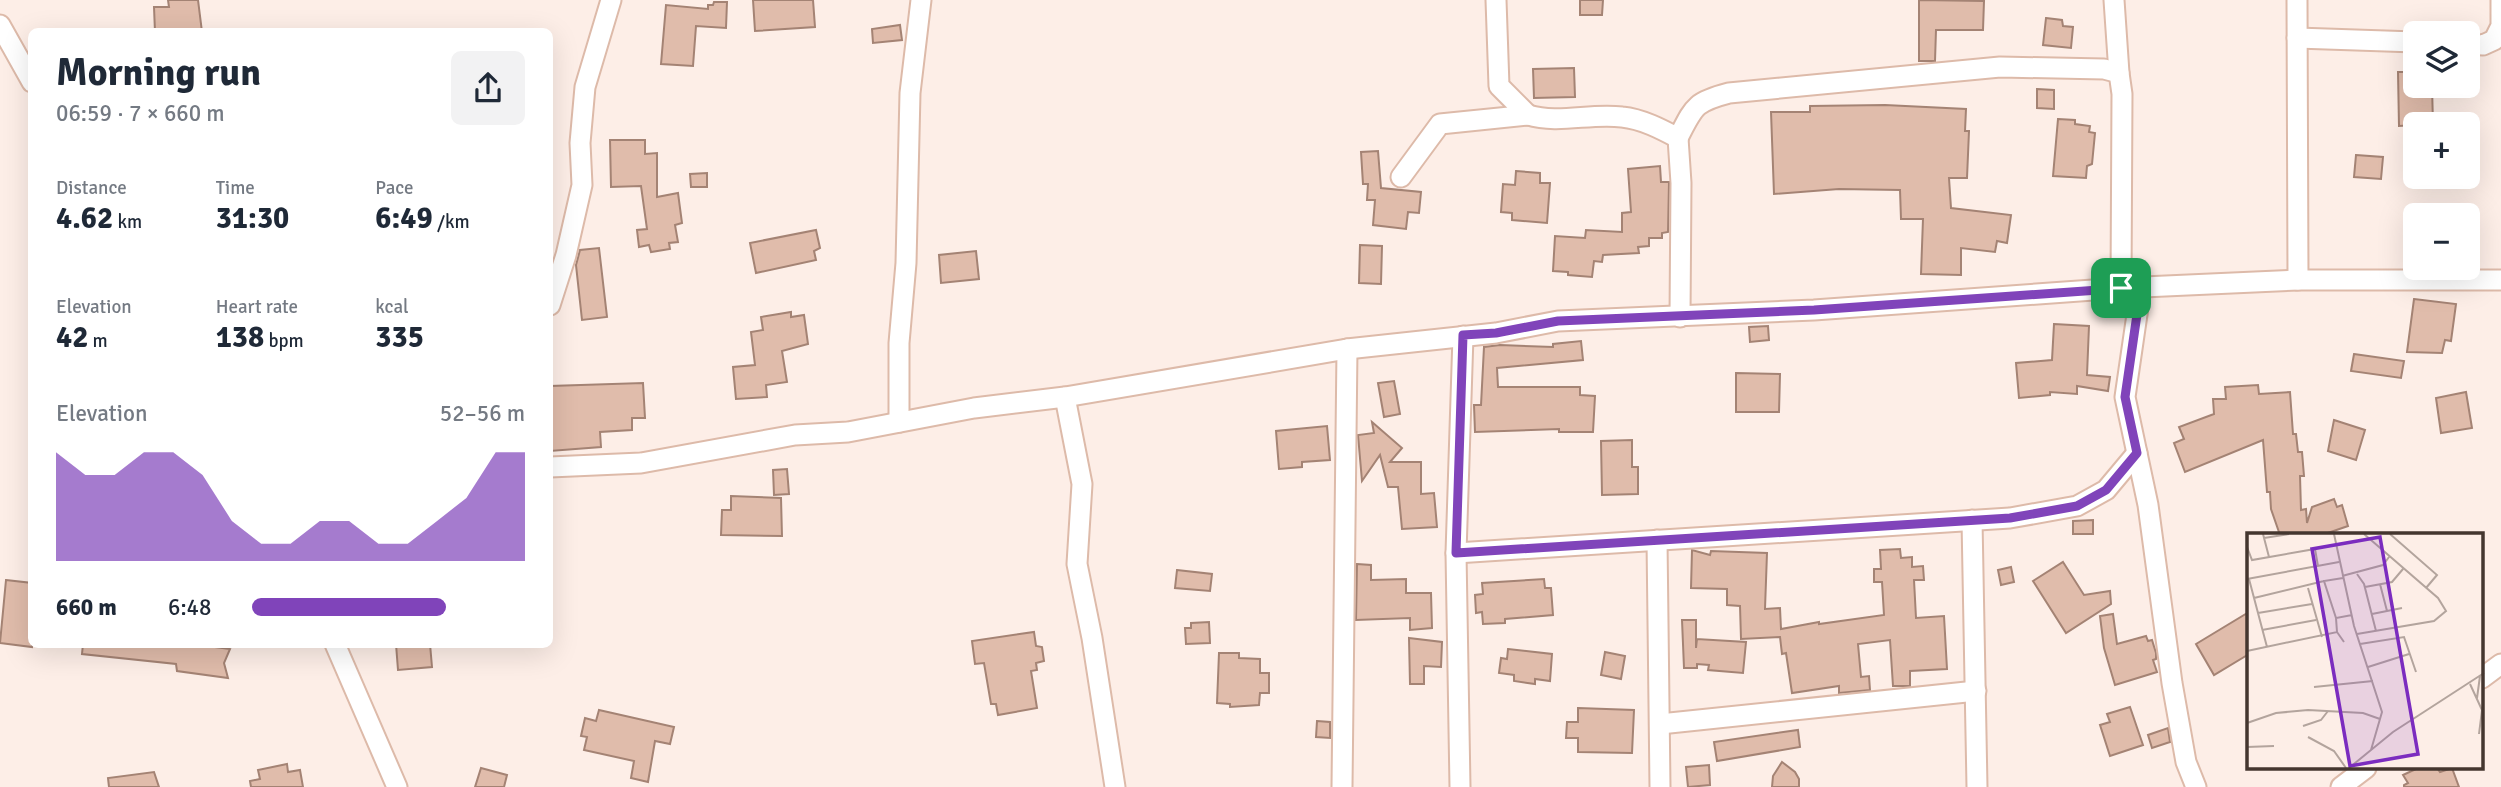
<!DOCTYPE html>
<meta charset="utf-8">
<style>
:root{--surface:#fff;--page:#f2f2f3;--text:#1f2937;--muted:#747a83;--accent:#8044ba}
body{margin:0;font-family:Signika,sans-serif;background:var(--page);color:var(--text);height:100vh;display:flex;flex-direction:column;font-size:26px;white-space:nowrap}
*{box-sizing:border-box;margin:0}
p{font-size:23px;color:var(--muted)}
.icon{flex:none;width:38px;height:38px;fill:none;stroke:currentColor;stroke-width:2;stroke-linecap:round;stroke-linejoin:round}
.map{position:relative;flex:1;overflow:hidden}
.panel{position:absolute;left:28px;top:28px;width:525px;height:620px;display:flex;flex-direction:column;background:var(--surface);border-radius:10px;box-shadow:0 7px 28px #0002}
.panel>*{flex:none}
.buttons{position:absolute;left:2403px;top:21px;display:grid;gap:14px}
.buttons a{display:grid;place-items:center;width:77px;height:77px;border-radius:10px;background:var(--surface);box-shadow:0 7px 28px #0002;font-size:35px}
.pin{position:absolute;display:grid;place-items:center;width:60px;height:60px;color:#fff;margin:-30px;border-radius:14px;box-shadow:0 4px 10px #0006}
.round{display:grid;place-items:center;flex:none;width:74px;height:74px;border-radius:10px;background:var(--page)}
.headline{display:flex;align-items:center;justify-content:space-between;height:119px;padding:0 28px}
h1{font-size:38px;font-weight:700;line-height:52px}
.figures{display:grid;grid-template-columns:repeat(3,1fr);gap:10px;height:119px;padding:7px 28px}
.figures div{display:grid;align-content:center}
.figures b{font-size:30px;font-weight:700}
.figures small{font-size:19px;font-weight:400}
.figures p{font-size:19px}
.chart{height:196px;padding:14px 28px}
.chart p{display:flex;justify-content:space-between}
.chart svg{width:100%;height:126px;margin-top:7px;fill:var(--accent);opacity:.7}
ul{padding:0 28px;list-style:none;font-size:23px}
li{display:grid;grid-template-columns:112px 84px 1fr;align-items:center;height:52px}
li i{height:18px;border-radius:9px;background:var(--accent)}
.map>svg:first-child{display:block}
</style>
<div class="map">
<svg width="2501" height="787" viewBox="0 0 2501 787">
<rect width="100%" height="100%" fill="#fdeee7"/>
<g fill="#e0bcab" stroke="#a48374" stroke-width="2">
<path d="M168 0H198L202 32H155L154 7H169Z"/>
<path d="M753 0H813L815 27 755 31Z"/>
<path d="M1580 0H1603L1602 15H1580Z"/>
<path d="M1919 0 1984 1 1983 30H1936L1935 61H1919Z"/>
<path d="M714 2H727L726 28 696 26 693 66 661 64 666 5 708 9V5H713Z"/>
<path d="M2046 18 2062 20 2063 26 2073 27 2071 48 2043 45Z"/>
<path d="M900 25 902 40 873 43 872 29Z"/>
<path d="M1574 68 1575 97 1534 98 1533 69Z"/>
<path d="M2398 72H2415V86H2432L2433 124 2399 126Z"/>
<path d="M2037 89 2054 90V109L2037 108Z"/>
<path d="M1885 105 1966 109 1965 131H1969L1967 178H1949L1951 208 2011 215 2007 243 1997 241 1995 252 1961 248V275L1921 274 1923 219H1901L1900 190 1839 189 1774 194 1771 112H1810V106Z"/>
<path d="M2058 119 2075 120V124L2090 126 2089 132 2095 133 2092 164 2087 166 2086 178 2053 176Z"/>
<path d="M610 140H645V154L657 153V197L678 193 682 223 675 225 678 242 669 243 670 249 651 252 649 245 639 247 637 230 647 229 641 186 611 187Z"/>
<path d="M1378 151 1381 188 1421 192 1419 213 1408 212 1406 229 1373 225 1375 200H1367L1368 184H1363L1361 152Z"/>
<path d="M2356 155 2383 157 2381 179 2354 177Z"/>
<path d="M1660 166 1661 182H1669L1668 232 1662 233V238H1649V246L1638 247 1639 253 1603 255 1602 262 1594 261 1592 277 1568 275V272L1553 271 1555 236 1585 238 1586 230 1622 232V213L1631 212 1628 169Z"/>
<path d="M1516 171 1540 173V183H1550L1547 223 1512 220V213L1501 212 1503 184 1515 185Z"/>
<path d="M707 173V187H691L690 174Z"/>
<path d="M816 230 820 248 814 251 816 260 756 273 750 243Z"/>
<path d="M1360 245 1382 246 1381 284 1359 283Z"/>
<path d="M599 248 607 317 582 320 576 265 580 250Z"/>
<path d="M976 251 979 279 941 283 939 255Z"/>
<path d="M2414 299 2456 304 2451 341 2445 340 2442 353 2407 352Z"/>
<path d="M791 312V317L804 315 808 344 782 351 787 382 766 385 767 397 736 399 733 367 755 365 751 332 763 330 761 317Z"/>
<path d="M2054 324 2089 326 2087 375 2110 377 2108 391 2077 386V394L2050 392V395L2019 398 2016 363 2052 360Z"/>
<path d="M1768 326 1769 340 1750 342 1749 327Z"/>
<path d="M1581 341 1583 360 1497 368 1498 387H1580V395L1595 396 1593 432H1559V429L1475 432 1474 405H1481L1484 347 1500 345 1553 347V344Z"/>
<path d="M2354 354 2404 361 2401 378 2351 371Z"/>
<path d="M1736 373 1780 374 1779 412H1736Z"/>
<path d="M1394 381 1400 414 1384 417 1378 383Z"/>
<path d="M643 383 645 418H632V430L600 432 601 447 550 451V386Z"/>
<path d="M2258 385 2259 394 2290 392 2293 434H2296L2298 452H2302L2304 476H2300L2301 510 2306 509 2307 523 2312 507 2334 499 2337 507 2342 505 2348 526 2322 535H2280L2271 509 2270 492H2267L2263 440 2185 472 2174 443 2184 439 2179 427 2214 414 2213 399H2226L2225 387Z"/>
<path d="M2466 392 2472 428 2441 433 2436 398Z"/>
<path d="M2334 420 2365 430 2356 460 2328 451Z"/>
<path d="M1372 422 1402 448 1390 462H1421V494L1434 493 1437 527 1402 529 1398 487H1388L1380 455 1362 481 1358 435 1374 433Z"/>
<path d="M1327 426 1330 460 1302 462V467L1279 469 1276 431Z"/>
<path d="M1632 440V467H1638V494L1602 495 1601 441Z"/>
<path d="M787 469 789 494 774 495 773 470Z"/>
<path d="M731 496 781 498 782 536 721 535 722 510H731Z"/>
<path d="M2093 520V534H2073V521Z"/>
<path d="M1900 549 1901 558 1912 557V567L1923 566 1924 580H1914L1916 618 1944 616 1947 669 1910 671V686H1893L1890 640 1858 644 1861 677 1869 676 1870 690 1839 693V686L1792 693 1786 653 1782 654 1780 637 1741 639 1740 606 1727 605V589L1691 588 1692 550 1710 555 1711 551 1767 553 1765 609 1780 608 1781 629 1819 622V624L1884 615 1882 582H1874V569H1881L1880 550Z"/>
<path d="M2063 562 2084 595 2110 591 2111 604 2066 633 2033 581Z"/>
<path d="M1357 564 1371 565V580L1406 579V593H1431L1432 628 1410 630V618L1356 620Z"/>
<path d="M2011 567 2014 582 2001 585 1998 570Z"/>
<path d="M1177 570 1212 574 1210 591 1175 588Z"/>
<path d="M1544 579 1545 588H1551L1553 615 1505 619V623L1483 624 1482 612 1476 613 1475 595 1483 594 1482 583Z"/>
<path d="M6 580 32 583V647L0 643Z"/>
<path d="M2249 612V654L2214 675 2196 644Z"/>
<path d="M2113 614 2117 644 2146 636 2148 641 2152 640 2156 653V659L2153 660 2157 672 2115 685 2104 648 2100 616Z"/>
<path d="M1682 620H1696V648L1697 639 1746 642 1743 673 1708 670 1709 665 1697 664V668H1684Z"/>
<path d="M1209 622 1210 643 1186 644 1185 628H1191V623Z"/>
<path d="M1034 632 1036 646 1042 647 1044 661 1036 663 1037 670 1031 671 1037 708 998 715 996 704H991L984 663 975 664 972 641Z"/>
<path d="M1409 638 1442 642 1441 667 1424 666V684H1410Z"/>
<path d="M83 644H192L230 649 224 663 228 678 177 671 176 664 82 654Z"/>
<path d="M396 644H430L432 667 398 670Z"/>
<path d="M1508 649 1552 654 1550 681 1535 679V684L1514 681V675L1499 673 1501 658 1507 659Z"/>
<path d="M1605 652 1625 656 1621 679 1601 675Z"/>
<path d="M1219 653H1239V658L1260 659V673H1269V693H1260L1259 705 1230 707V704L1217 703Z"/>
<path d="M2130 707 2143 745 2110 756 2100 725 2110 722 2107 714Z"/>
<path d="M1578 708 1634 710 1632 753 1578 752V738H1566L1567 722H1578Z"/>
<path d="M599 710 674 727 670 744 655 741 648 782 631 778 634 761 584 750 587 737 581 736 585 718 596 721Z"/>
<path d="M1317 721 1330 722V738L1316 737Z"/>
<path d="M2168 728 2170 742 2152 748 2148 735Z"/>
<path d="M1798 730 1800 747 1717 761 1714 742Z"/>
<path d="M1782 762 1795 772 1799 779V787H1772L1773 776Z"/>
<path d="M287 764 288 772 300 770 303 787H251L250 781 260 779 258 770Z"/>
<path d="M1709 765 1710 785 1688 787 1686 767Z"/>
<path d="M481 768 507 775 504 787H475Z"/>
<path d="M2418 768H2437L2440 772 2452 768 2459 787H2404V785L2408 783 2403 775Z"/>
<path d="M154 772 159 787H109L108 778Z"/>
</g>
<g fill="none" stroke-linecap="round" stroke-linejoin="round">
<defs>
<g id="minor">
<path d="M2114 0 2119 73"/>
<path d="M2297 0 2298 280"/>
<path d="M0 25 32 82"/>
<path d="M2297 38 2415 42"/>
<path d="M2468 44 2483 45 2494 40 2501 26V0"/>
<path d="M1528 115C1559 124 1590 113 1622 117 1642 119 1661 129 1678 138L1681 183 1680 317"/>
<path d="M1678 138C1694 107 1694 102 1729 93L2000 67 2104 69 2119 73 2122 94 2121 288"/>
<path d="M1401 177 1440 124 1528 115 1499 86 1496 0"/>
<path d="M2141 287 2125 397 2148 505 2172 683 2186 762 2196 787"/>
<path d="M550 305 566 255 582 185 580 143 585 87 611 0"/>
<path d="M1065 397 1082 484 1077 564 1092 638 1115 787"/>
<path d="M899 422V343L906 263 910 93 921 0"/>
<path d="M550 467 641 463 795 435 848 432 974 408 1065 397 1347 349 1496 333 1558 321 1814 310 2121 288 2298 280H2501"/>
<path d="M1972 520 1977 787"/>
<path d="M1657 540 1660 787"/>
<path d="M1456 553 2010 518 2077 506 2106 490 2137 453"/>
<path d="M335 644 397 787"/>
<path d="M2482 678 2501 664"/>
<path d="M1660 724 1976 691"/>
<path d="M1342 787 1347 349"/>
<path d="M1460 787 1456 553 1463 336"/>
<path d="M2341 787 2366 768"/>
</g>
</defs>
<use href="#minor" stroke="#ddbaa9" stroke-width="23"/>
<use href="#minor" stroke="#fff" stroke-width="19"/>
</g>
<g fill="none" stroke-linecap="round" stroke-linejoin="round">
<defs>
<path id="route" d="M2141 287 2125 397 2137 453 2106 490 2077 506 2010 518 1456 553 1463 335 1496 333 1558 321 1814 310Z"/>
</defs>
<use href="#route" stroke="#fff" stroke-width="14"/>
<use href="#route" stroke="#8044ba" stroke-width="9"/>
</g>
<g transform="translate(2247 533)">
<rect width="236" height="236" fill="#fdeee7"/>
<path fill="none" stroke="#b3a49d" stroke-width="2" d="M16 1 22 24M87 1 107 93 135 179 124 217M143 1 190 42 179 55M17 5 42 1M0 14 5 27 68 16 71 33M110 41 117 51 129 98M95 43 136 32 142 24M0 46 92 29M2 46 20 114M133 51 140 78M118 54 145 49 156 36M61 55 75 104M7 65 77 48M11 80 65 71M125 81 155 75M89 85 77 48 96 45M15 97 69 87M90 99 89 85 105 82M110 101 187 88 199 78 191 65 117 1M113 111 157 104 169 139M0 118 90 99 97 109M121 134 162 121M223 151 235 177 232 201M67 154 126 148M230 165 233 143M0 190 29 180 61 177 116 180 133 186M56 193 74 187 81 178M61 204 87 218 99 235M0 214 27 213M102 235 146 199 237 140"/>
<path fill="#7b2cbf" fill-opacity="0.15" stroke="#7b2cbf" stroke-width="3.5" d="M133 4 171 221 103 233 65 16Z"/>
<rect width="236" height="236" fill="none" stroke="#44362f" stroke-width="3.5"/>
</g>
</svg>
<div class="buttons">
<a><svg class="icon" aria-label="layers" viewBox="0 0 24 24"><path d="M12 4l9 5-9 5-9-5zM3 14l9 5 9-5"/></svg></a>
<a>+</a>
<a>−</a>
</div>
<div class="pin" style="left:2121px;top:288px;background:#1e9e55"><svg class="icon" aria-label="arrive" viewBox="0 0 24 24"><path d="M6 21V4h12l-3 4 3 4H6"/></svg></div>
<section class="panel">
<div class="headline"><div><h1>Morning run</h1><p>06:59 · 7 × 660 m</p></div><a class="round"><svg class="icon" aria-label="share" viewBox="0 0 24 24"><path d="M12 15V3M7 8l5-5 5 5M5 13v7h14v-7"/></svg></a></div>
<div class="figures">
<div><p>Distance</p><b>4.62<small> km</small></b></div>
<div><p>Time</p><b>31:30</b></div>
<div><p>Pace</p><b>6:49<small> /km</small></b></div>
</div>
<div class="figures">
<div><p>Elevation</p><b>42<small> m</small></b></div>
<div><p>Heart rate</p><b>138<small> bpm</small></b></div>
<div><p>kcal</p><b>335</b></div>
</div>
<div class="chart"><p><span>Elevation</span>52–56 m</p>
<svg viewBox="0 0 160 44" preserveAspectRatio="none"><path d="M0 44V6L10 14L20 14L30 6L40 6L50 14L60 30L70 38L80 38L90 30L100 30L110 38L120 38L130 30L140 22L150 6L160 6V44z"/></svg>
</div>
<ul>
<li><b>660 m</b>6:48<i style="width:71%"></i></li>
</ul>
</section>
</div>
